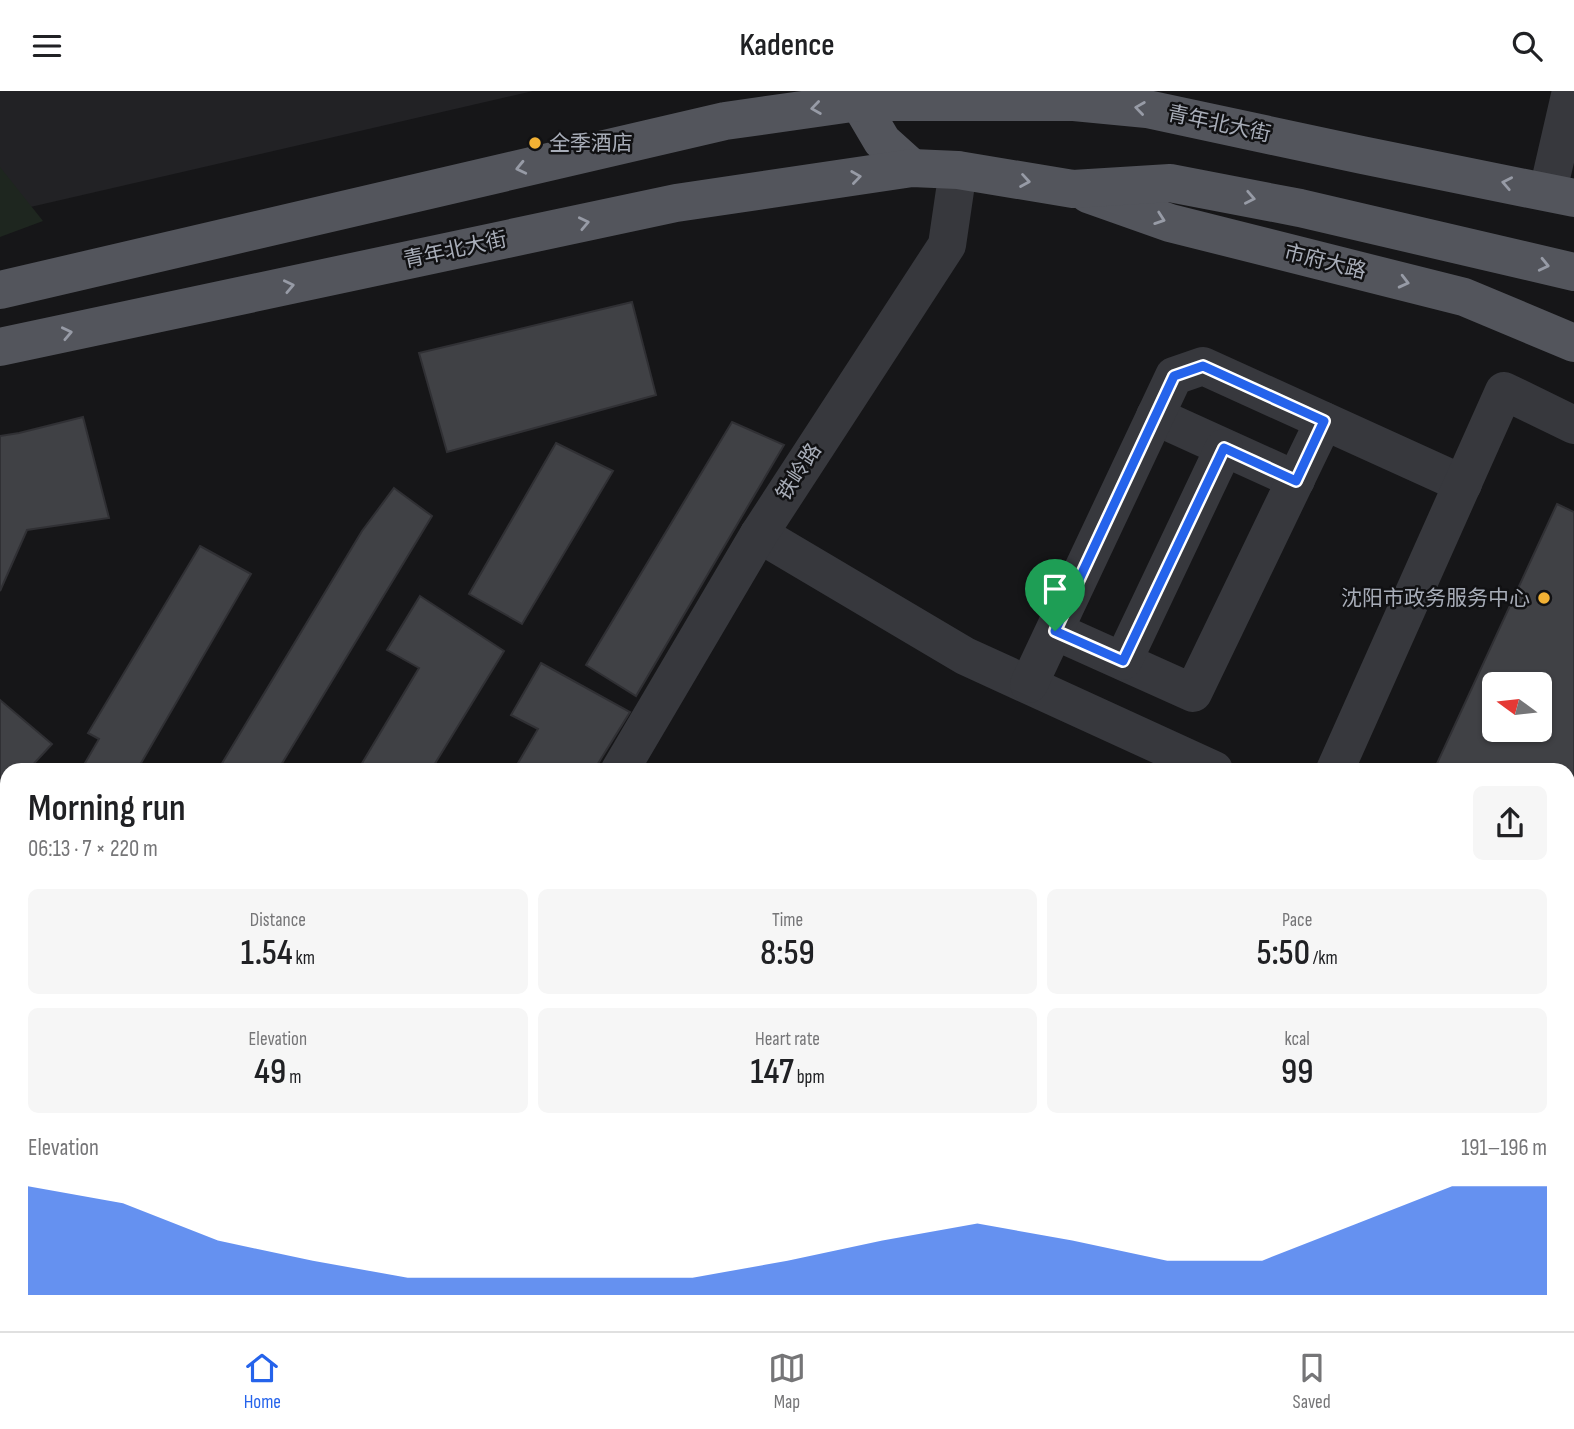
<!DOCTYPE html>
<meta charset="utf-8">
<style>
:root{--surface:#fff;--page:#f6f6f6;--text:#202124;--muted:#757577;--line:#e0e0e0;--accent:#2563eb}
body{margin:0;font-family:"Sofia Sans Condensed","Noto Sans SC",sans-serif;background:var(--page);color:var(--text);height:100vh;display:flex;flex-direction:column;font-size:26px;white-space:nowrap}
*{box-sizing:border-box;margin:0}
p{font-size:23px;color:var(--muted)}
.icon{flex:none;width:38px;height:38px;fill:none;stroke:currentColor;stroke-width:2;stroke-linecap:round;stroke-linejoin:round}
.map{position:relative;flex:1;overflow:hidden}
.drawer{position:absolute;left:0px;top:672px;width:1575px;height:569px;display:flex;flex-direction:column;background:var(--surface);border-radius:21px 21px 0 0;box-shadow:0 2px 5px #0004}
.drawer>*{flex:none}
.needle{width:46px;rotate:285deg}
.controls{position:absolute;left:1482px;top:581px;display:grid;gap:14px}
.controls a{display:grid;place-items:center;width:70px;height:70px;border-radius:10px;background:var(--surface);box-shadow:0 2px 5px #0004;font-size:35px}
.pin{position:absolute;display:grid;place-items:center;width:60px;height:60px;color:#fff;margin:-72px -30px;border-radius:50% 50% 50% 0;rotate:-45deg;box-shadow:0 0 7px #0007}
.pin .icon{rotate:45deg}
.round{display:grid;place-items:center;flex:none;width:74px;height:74px;border-radius:10px;background:var(--page)}
.headline{display:flex;align-items:center;justify-content:space-between;height:119px;padding:0 28px}
h1{font-size:38px;font-weight:600;line-height:52px}
.stats{display:grid;grid-template-columns:repeat(3,1fr);gap:10px;height:119px;padding:7px 28px}
.stats div{display:grid;align-content:center;border-radius:10px;background:var(--page);text-align:center}
.stats b{font-size:35px;font-weight:600}
.stats small{font-size:19px;font-weight:400}
.stats p{font-size:19px}
.chart{height:196px;padding:14px 28px}
.chart p{display:flex;justify-content:space-between}
.chart svg{width:100%;height:126px;margin-top:7px;fill:var(--accent);opacity:.7}
header{display:flex;justify-content:space-between;align-items:center;height:91px;padding:0 28px;background:var(--surface);font-size:32px;font-weight:600}
.menu{display:flex;justify-content:space-around;align-items:center;height:98px;border-top:2px solid var(--line);background:var(--surface);font-size:19px;color:var(--muted)}
.menu a{display:grid;justify-items:center;gap:4px}
.menu .on{color:var(--accent)}
.map>svg:first-child{display:block}
</style>
<header><svg class="icon" aria-label="menu" viewBox="0 0 24 24"><path d="M4 6h16M4 12h16M4 18h16"/></svg>Kadence<svg class="icon" aria-label="search" viewBox="0 0 24 24"><circle cx="10" cy="10" r="6"/><path d="M15 15l6 6"/></svg></header>
<div class="map">
<svg width="1574" height="1240" viewBox="0 0 1574 1240">
<rect width="100%" height="100%" fill="#161618"/>
<path fill="#222225" d="M0 0H533L0 123Z"/>
<path fill="#1e261f" d="M0 76 43 130 0 146Z"/>
<g fill="#404145" stroke="#303034" stroke-width="2" fill-rule="evenodd">
<path d="M632 211 656 304 447 361 419 262Z"/>
<path d="M83 326 109 427 27 439 0 500V345L19 342Z"/>
<path d="M732 331 784 354 636 605 586 574Z"/>
<path d="M556 352 613 380 522 533 469 503Z"/>
<path d="M394 397 432 425 278 679H218L362 440Z"/>
<path d="M1557 413 1574 421V769L1568 766V679H1434ZM1494 593H1540V639H1494Z"/>
<path d="M200 455 251 483 137 679H81L99 648 88 642Z"/>
<path d="M420 505 504 560 431 679H358L419 577 387 559Z"/>
<path d="M541 572 630 621 594 679H514L538 638 511 624Z"/>
<path d="M0 609 52 653 28 679H7V703L2 708 0 706Z"/>
<path d="M1574 1108V1210L1568 1207V1119Z"/>
</g>
<g fill="none" stroke-linecap="round" stroke-linejoin="round">
<g stroke="#37383d" stroke-width="38">
<path d="M1548 100 1571 0"/>
<path d="M1155 325 1296 389"/>
<path d="M759 443 965 565 1214 679"/>
<path d="M1055 540 1193 602 1324 330"/>
<path d="M1123 570 1224 357"/>
<path d="M1029 593 1174 285 1203 275 1463 393"/>
<path d="M620 679 759 443 947 154 958 79"/>
<path d="M1335 679 1504 300 1574 334"/>
<path d="M1568 831 1574 834"/>
<path d="M294 1240 297 1234"/>
</g>
<g stroke="#53555c" stroke-width="38">
<path d="M856 0 859 11 882 50 912 77"/>
<path d="M1088 103 1170 132 1464 206 1574 252"/>
<path d="M0 199 725 30 859 11H1074L1147 18 1362 64 1574 107"/>
<path d="M0 256 676 112 912 77 958 79 1073 98 1170 92 1300 117 1574 181"/>
<path d="M0 816 7 820"/>
<path d="M0 864 7 869"/>
<path d="M545 1234 553 1240"/>
<path d="M609 1234 616 1240"/>
</g>
</g>
<defs><path id="oneway-chevron" d="M-2-3.5L2.5 0L-2 3.5" fill="none" stroke-width="1.6" stroke-linecap="round" stroke-linejoin="round" transform="scale(1.75)"/></defs>
<g stroke="#979ba6">
<use href="#oneway-chevron" transform="translate(816 17) rotate(172)"/>
<use href="#oneway-chevron" transform="translate(1140 17) rotate(-172)"/>
<use href="#oneway-chevron" transform="translate(521 77) rotate(167)"/>
<use href="#oneway-chevron" transform="translate(856 86) rotate(-8)"/>
<use href="#oneway-chevron" transform="translate(1025 90) rotate(9)"/>
<use href="#oneway-chevron" transform="translate(1507 92) rotate(-169)"/>
<use href="#oneway-chevron" transform="translate(1250 107) rotate(11)"/>
<use href="#oneway-chevron" transform="translate(1160 128) rotate(19)"/>
<use href="#oneway-chevron" transform="translate(584 132) rotate(-12)"/>
<use href="#oneway-chevron" transform="translate(1544 174) rotate(13)"/>
<use href="#oneway-chevron" transform="translate(1404 191) rotate(14)"/>
<use href="#oneway-chevron" transform="translate(289 195) rotate(-12)"/>
<use href="#oneway-chevron" transform="translate(67 242) rotate(-12)"/>
</g>
<g fill="none" stroke-linecap="round" stroke-linejoin="round">
<defs>
<path id="route" d="M1203 275 1324 330 1296 390 1224 357 1123 570 1055 540 1174 285Z"/>
</defs>
<use href="#route" stroke="#fff" stroke-width="14"/>
<use href="#route" stroke="#2563eb" stroke-width="9"/>
</g>
<g fill="#f2b134" stroke="#111113" stroke-width="2.5">
<circle cx="535" cy="52" r="7"/>
<circle cx="1544" cy="507" r="7"/>
</g>
<g text-anchor="middle" dominant-baseline="central" stroke-width="5" stroke-linejoin="round" paint-order="stroke">
<g font-size="21" fill="#a8adb8" stroke="#111113">
<text transform="translate(1219 33) rotate(12)">青年北大街</text>
<text transform="translate(455 159) rotate(-12)">青年北大街</text>
<text transform="translate(1325 171) rotate(14)">市府大路</text>
<text transform="translate(799 381) rotate(-57)">铁岭路</text>
</g>
<g font-size="21" fill="#a8adb8" stroke="#111113" text-anchor="start">
<text x="549" y="52">全季酒店</text>
<text x="1530" y="507" text-anchor="end">沈阳市政务服务中心</text>
</g>
</g>
</svg>
<div class="controls">
<a><svg class="needle" viewBox="-14 -14 28 28"><path d="M0-13l5 13h-10z" fill="#e53935"/><path d="M0 13l5-13h-10z" fill="#757577"/></svg></a>
</div>
<div class="pin" style="left:1055px;top:540px;background:#1e9e55"><svg class="icon" aria-label="arrive" viewBox="0 0 24 24"><path d="M6 21V4h12l-3 4 3 4H6"/></svg></div>
<section class="drawer">
<div class="headline"><div><h1>Morning run</h1><p>06:13 · 7 × 220 m</p></div><a class="round"><svg class="icon" aria-label="share" viewBox="0 0 24 24"><path d="M12 15V3M7 8l5-5 5 5M5 13v7h14v-7"/></svg></a></div>
<div class="stats">
<div><p>Distance</p><b>1.54<small> km</small></b></div>
<div><p>Time</p><b>8:59</b></div>
<div><p>Pace</p><b>5:50<small> /km</small></b></div>
</div>
<div class="stats">
<div><p>Elevation</p><b>49<small> m</small></b></div>
<div><p>Heart rate</p><b>147<small> bpm</small></b></div>
<div><p>kcal</p><b>99</b></div>
</div>
<div class="chart"><p><span>Elevation</span>191–196 m</p>
<svg viewBox="0 0 160 44" preserveAspectRatio="none"><path d="M0 44V6L10 12L20 25L30 32L40 38L50 38L60 38L70 38L80 32L90 25L100 19L110 25L120 32L130 32L140 19L150 6L160 6V44z"/></svg>
</div>
</section>
</div>
<nav class="menu">
<a class="on"><svg class="icon" aria-label="home" viewBox="0 0 24 24"><path d="M3 11l9-7 9 7M6 9v11h12V9"/></svg>Home</a>
<a><svg class="icon" aria-label="map" viewBox="0 0 24 24"><path d="M3 6l6-2 6 2 6-2v14l-6 2-6-2-6 2zM9 4v14M15 6v14"/></svg>Map</a>
<a><svg class="icon" aria-label="saved" viewBox="0 0 24 24"><path d="M7 4h10v16l-5-4-5 4z"/></svg>Saved</a>
</nav>
